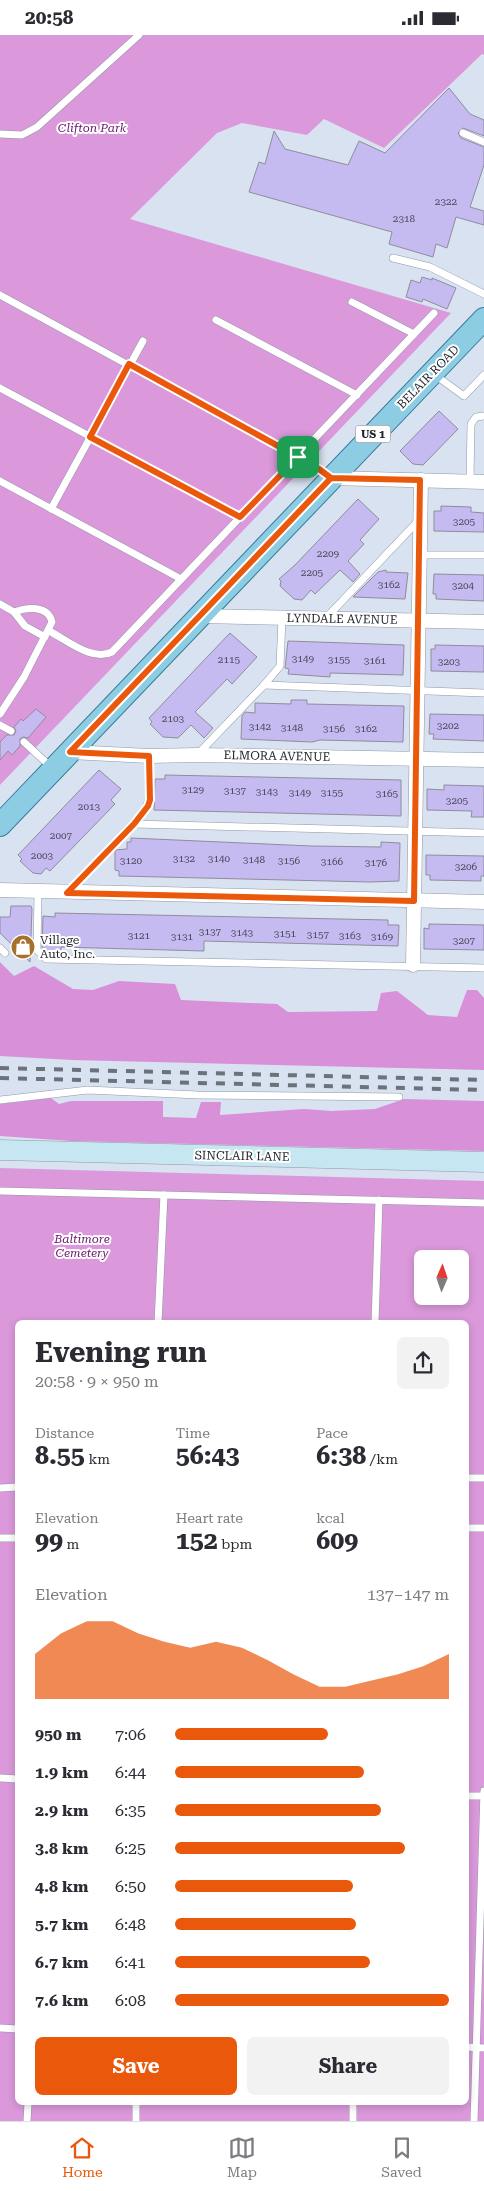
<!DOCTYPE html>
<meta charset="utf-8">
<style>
:root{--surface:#fff;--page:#f2f2f3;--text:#2b2b33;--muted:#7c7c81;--line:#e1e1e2;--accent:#ea580c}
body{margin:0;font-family:"Roboto Serif",serif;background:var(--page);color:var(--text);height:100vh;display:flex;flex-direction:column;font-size:19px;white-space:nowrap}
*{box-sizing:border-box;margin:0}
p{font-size:16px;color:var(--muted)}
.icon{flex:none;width:28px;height:28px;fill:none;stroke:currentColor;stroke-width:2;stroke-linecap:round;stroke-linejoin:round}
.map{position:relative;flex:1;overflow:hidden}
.side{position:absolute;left:15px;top:1285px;width:454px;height:785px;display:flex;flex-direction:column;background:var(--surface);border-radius:8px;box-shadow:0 2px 8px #0003}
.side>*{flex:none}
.needle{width:32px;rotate:2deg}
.buttons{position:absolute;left:414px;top:1215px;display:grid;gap:10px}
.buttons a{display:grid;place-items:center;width:55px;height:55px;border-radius:8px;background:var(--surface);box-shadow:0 2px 8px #0003;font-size:25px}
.pin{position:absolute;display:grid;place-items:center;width:42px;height:42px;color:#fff;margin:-21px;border-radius:10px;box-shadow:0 2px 8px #0006}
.round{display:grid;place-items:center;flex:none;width:52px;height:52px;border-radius:8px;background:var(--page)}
.head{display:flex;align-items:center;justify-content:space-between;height:85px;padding:0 20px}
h1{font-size:28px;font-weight:700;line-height:38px}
.metrics{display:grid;grid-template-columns:repeat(3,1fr);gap:8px;height:85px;padding:5px 20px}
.metrics div{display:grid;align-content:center}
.metrics b{font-size:25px;font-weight:700}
.metrics small{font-size:14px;font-weight:400}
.metrics p{font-size:14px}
.chart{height:140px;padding:10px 20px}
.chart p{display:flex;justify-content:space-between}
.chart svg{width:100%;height:90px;margin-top:5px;fill:var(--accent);opacity:.7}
.button{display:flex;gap:10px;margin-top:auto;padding:10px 20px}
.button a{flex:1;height:58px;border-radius:8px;background:var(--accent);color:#fff;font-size:20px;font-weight:700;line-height:58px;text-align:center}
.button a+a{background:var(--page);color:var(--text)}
ul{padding:0 20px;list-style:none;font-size:16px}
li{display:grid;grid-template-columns:80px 60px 1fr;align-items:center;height:38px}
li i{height:12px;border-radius:6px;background:var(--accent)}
.status{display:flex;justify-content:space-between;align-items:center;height:35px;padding:0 25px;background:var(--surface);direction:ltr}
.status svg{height:14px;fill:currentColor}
.tab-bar{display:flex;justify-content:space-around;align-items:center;height:70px;border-top:1px solid var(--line);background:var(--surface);font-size:14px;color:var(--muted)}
.tab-bar a{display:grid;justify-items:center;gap:2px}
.tab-bar .on{color:var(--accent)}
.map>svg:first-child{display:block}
</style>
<div class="status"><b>20:58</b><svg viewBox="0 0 49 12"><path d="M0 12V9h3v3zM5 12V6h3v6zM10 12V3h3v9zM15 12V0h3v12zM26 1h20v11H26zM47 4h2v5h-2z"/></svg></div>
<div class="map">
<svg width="484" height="2086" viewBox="0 0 484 2086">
<rect width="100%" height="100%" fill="#d9e2f1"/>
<g fill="#db99db" fill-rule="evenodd">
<path d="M0 0H484V20L482 19 384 113 324 84 307 100 242 88 217 98 130 184 451 278 0 750Z"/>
<path d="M0 1133 484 1146V2086H0ZM422 1224H460V1261H422ZM18 1288H466V2068H18Z"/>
</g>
<g fill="#d890d8">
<path d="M0 927 14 941 34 931 73 954 93 955 119 946 175 949 181 965 277 969 288 977 377 976 381 958 397 956 428 980 457 982 467 955H477L484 963V1035L72 1025 0 1021Z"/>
<path d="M51 1063 59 1069 71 1066H163V1082L196 1083 201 1067H221L220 1080 304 1074 332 1076 375 1074 404 1064 484 1066V1116L71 1106 0 1101V1069Z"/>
</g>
<g fill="#c5bbf1" stroke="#8f8c9c">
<path d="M449 53 470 79 484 85V101L463 93 458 98 461 103 484 112V130L470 172 484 176V190L456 182 447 213 436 209 433 222 389 209 392 197 249 157 259 127 265 129 274 96 285 114 348 130 359 106 385 118Z"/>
<path d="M422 242 432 245V243L456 253 447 274 423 264 422 267 406 262 411 245 420 248Z"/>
<path d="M439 376 458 394 423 430 413 429 400 416Z"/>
<path d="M358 464 379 484 360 505 364 509 348 526 360 539 353 547 340 535 315 559 311 555 302 565 294 564 280 551 281 546 279 544 295 530Z"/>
<path d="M441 471 471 472V477L484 478V497L434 496V476H441Z"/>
<path d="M386 535V537L408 538 405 564 353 562 378 537Z"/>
<path d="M434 539 484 540V566L436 564V559H433Z"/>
<path d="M230 598 257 622 232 649 227 644 195 677 213 693 204 703 191 690 178 703 163 702 150 689 152 687 149 683Z"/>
<path d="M288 606 404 610 403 640 330 638V642L288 639 289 634 285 633Z"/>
<path d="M435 610 484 611V637L431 636V614H435Z"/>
<path d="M291 665H307V669L404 671 403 707 320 705 312 707 241 704 242 681 245 677 255 678V668L291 669Z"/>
<path d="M36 674 46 682 28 703 23 702 20 704V711L12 720 8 716 0 725V707L7 700H14L16 696 14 692 21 684 23 686Z"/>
<path d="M430 679 484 680V706L433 704 434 699H429Z"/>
<path d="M99 735 121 754 111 765 115 769 50 836 46 833 41 839 33 838 20 826 22 824 18 820Z"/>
<path d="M165 740 401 745V781L154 775 155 744H165Z"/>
<path d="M444 750 484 751V782H471L472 776 427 775V754L444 755Z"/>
<path d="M131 803 311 811 381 812V807L400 808 399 846 370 847 119 841V836L115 835V815L127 814V807H131Z"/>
<path d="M426 820 484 821V841H481V846L430 845V840H426Z"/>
<path d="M11 871H31L32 874 30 927 0 898V882H10Z"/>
<path d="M55 878 388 885V890H399L398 911 204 906V916L61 912V915L46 917 42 913 43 881 55 882Z"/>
<path d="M429 889 484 890V915L424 914V893L429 894Z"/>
</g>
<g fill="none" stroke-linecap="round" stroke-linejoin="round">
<defs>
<g id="lane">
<path d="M463 98 484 107"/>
<path d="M0 99 22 100 37 92 139 0"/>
<path d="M393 223 430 232 484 259"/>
<path d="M0 260 319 434 330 442"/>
<path d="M352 267 414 299"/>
<path d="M216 285 357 360"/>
<path d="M435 340 464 361 484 340"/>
<path d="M0 353 240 482"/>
<path d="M0 446 181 544"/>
<path d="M470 446 471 389 476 382 484 381"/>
<path d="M51 474 143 306"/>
<path d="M419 520H484"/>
<path d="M0 569 14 577 25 591 45 602"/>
<path d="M326 583 420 484"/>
<path d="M49 596C67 605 92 627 112 617L434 278"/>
<path d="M264 650 484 658"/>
<path d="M0 679 24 642 52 587C48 570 27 572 14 577"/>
<path d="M0 690 11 696"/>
<path d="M24 707 51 732"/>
<path d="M197 720 264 650 280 631 282 583"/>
<path d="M134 789 484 798"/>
<path d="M69 856 144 777 149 765V721"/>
<path d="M38 857 37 915 46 924 484 933"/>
<path d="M0 913 5 918"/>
<path d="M0 1065 88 1055 198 1060 399 1062"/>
<path d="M0 1156 484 1168"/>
<path d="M158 1288 164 1160"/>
<path d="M375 1288 379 1165"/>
<path d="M466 1443H484"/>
<path d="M0 1453 18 1452"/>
<path d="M466 1493H484"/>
<path d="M0 1503H18"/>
<path d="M0 1743 18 1744"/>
<path d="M466 1761H484"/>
<path d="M0 1993 18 1994"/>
<path d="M466 2012 484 2013"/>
<path d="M27 2086 28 2068"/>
<path d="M136 2086V2068"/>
<path d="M353 2086V2068"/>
<path d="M474 2086 484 1756"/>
</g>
<g id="street">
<path d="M331 443 484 447"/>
<path d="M201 581 484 587"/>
<path d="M70 717 149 721 197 720 484 725"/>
<path d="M0 855 484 867"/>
<path d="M413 930 421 445"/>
</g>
<path id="secondary" d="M0 1115 484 1127"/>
<path id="primary" d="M0 790 484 284"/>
</defs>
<use href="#lane" stroke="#9098a6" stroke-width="8"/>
<use href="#street" stroke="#9098a6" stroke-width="15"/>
<use href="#secondary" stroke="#9098a6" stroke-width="21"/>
<use href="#primary" stroke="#367c96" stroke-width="24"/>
<use href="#lane" stroke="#fff" stroke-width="7"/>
<use href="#street" stroke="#fff" stroke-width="14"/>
<use href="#secondary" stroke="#c6e6f1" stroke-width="20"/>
<use href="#primary" stroke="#8dcde3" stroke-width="22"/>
<g stroke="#6c727b" stroke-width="4" stroke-dasharray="9 9" stroke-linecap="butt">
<path d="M0 1033 484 1045"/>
<path d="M0 1043 484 1055"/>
</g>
</g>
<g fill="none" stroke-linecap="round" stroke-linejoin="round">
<defs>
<path id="route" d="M298 422 129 329 90 402 240 482 298 422 319 434 331 443 70 717 149 721 150 765 148 771 134 789 67 858 414 866 420 445 331 443 319 434 298 422"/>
</defs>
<use href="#route" stroke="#fff" stroke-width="10"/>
<use href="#route" stroke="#ea580c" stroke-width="6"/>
</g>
<defs>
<symbol id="shop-disc" viewBox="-11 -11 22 22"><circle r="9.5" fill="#a6702b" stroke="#fff"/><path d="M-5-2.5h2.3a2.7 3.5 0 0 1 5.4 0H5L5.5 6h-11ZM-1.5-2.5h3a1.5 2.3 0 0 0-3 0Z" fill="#fff"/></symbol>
</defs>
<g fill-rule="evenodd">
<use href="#shop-disc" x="9" y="898" width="28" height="28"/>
</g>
<g text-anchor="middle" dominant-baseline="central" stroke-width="4" stroke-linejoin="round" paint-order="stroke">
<g font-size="10" fill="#4b4b5c">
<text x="446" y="166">2322</text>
<text x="404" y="183">2318</text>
<text x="464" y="486">3205</text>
<text x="328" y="518">2209</text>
<text x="312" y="537">2205</text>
<text x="389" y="549">3162</text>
<text x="463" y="550">3204</text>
<text x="303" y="623">3149</text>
<text x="229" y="624">2115</text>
<text x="339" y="624">3155</text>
<text x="375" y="625">3161</text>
<text x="449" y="626">3203</text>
<text x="173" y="683">2103</text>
<text x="448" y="690">3202</text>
<text x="260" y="691">3142</text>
<text x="292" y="692">3148</text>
<text x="334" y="693">3156</text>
<text x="366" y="693">3162</text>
<text x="193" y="754">3129</text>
<text x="235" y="755">3137</text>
<text x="267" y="756">3143</text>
<text x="300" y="757">3149</text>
<text x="332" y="757">3155</text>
<text x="387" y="758">3165</text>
<text x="457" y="765">3205</text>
<text x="89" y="771">2013</text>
<text x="61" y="800">2007</text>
<text x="42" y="820">2003</text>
<text x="184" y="823">3132</text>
<text x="219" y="823">3140</text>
<text x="254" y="824">3148</text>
<text x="131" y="825">3120</text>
<text x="289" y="825">3156</text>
<text x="332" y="826">3166</text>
<text x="376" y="827">3176</text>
<text x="466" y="831">3206</text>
<text x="210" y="896">3137</text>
<text x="242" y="897">3143</text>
<text x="285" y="898">3151</text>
<text x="318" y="899">3157</text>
<text x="139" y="900">3121</text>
<text x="350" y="900">3163</text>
<text x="182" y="901">3131</text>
<text x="382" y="901">3169</text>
<text x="464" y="905">3207</text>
</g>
<rect fill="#fff" stroke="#64676b" stroke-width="1" x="355.5" y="390.5" width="35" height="17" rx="4"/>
<g font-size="11" font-weight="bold" fill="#22262b">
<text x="373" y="399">US 1</text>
</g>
<g font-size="12" font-style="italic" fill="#6c146e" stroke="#fff">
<text x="92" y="93">Clifton Park</text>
<text x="82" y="1204">Baltimore<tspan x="82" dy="14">Cemetery</tspan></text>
</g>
<g font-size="12" fill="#22262b" stroke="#fff">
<text transform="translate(428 342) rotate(-46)">BELAIR ROAD</text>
<text transform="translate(342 584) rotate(1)">LYNDALE AVENUE</text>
<text transform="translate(277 721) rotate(1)">ELMORA AVENUE</text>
<text transform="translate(242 1121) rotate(1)">SINCLAIR LANE</text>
</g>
<g font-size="12" fill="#22262b" stroke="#fff" text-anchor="start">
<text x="40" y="905">Village<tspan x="40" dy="14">Auto, Inc.</tspan></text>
</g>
</g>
</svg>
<div class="buttons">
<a><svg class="needle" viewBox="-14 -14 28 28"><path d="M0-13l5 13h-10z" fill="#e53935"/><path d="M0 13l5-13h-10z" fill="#7c7c81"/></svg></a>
</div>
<div class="pin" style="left:298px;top:422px;background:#1e9e55"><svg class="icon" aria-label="arrive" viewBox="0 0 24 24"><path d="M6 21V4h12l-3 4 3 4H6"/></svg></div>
<section class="side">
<div class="head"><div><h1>Evening run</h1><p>20:58 · 9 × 950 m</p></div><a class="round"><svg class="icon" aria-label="share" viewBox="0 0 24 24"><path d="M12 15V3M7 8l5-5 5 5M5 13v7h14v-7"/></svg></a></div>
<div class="metrics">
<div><p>Distance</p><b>8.55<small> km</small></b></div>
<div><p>Time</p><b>56:43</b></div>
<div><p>Pace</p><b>6:38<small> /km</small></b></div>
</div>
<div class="metrics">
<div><p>Elevation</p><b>99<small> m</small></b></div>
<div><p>Heart rate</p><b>152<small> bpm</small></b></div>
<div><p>kcal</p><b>609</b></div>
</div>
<div class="chart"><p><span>Elevation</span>137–147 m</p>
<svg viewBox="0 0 160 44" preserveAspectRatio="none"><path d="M0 44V22L10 12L20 6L30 6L40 12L50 16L60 19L70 16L80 19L90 25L100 32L110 38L120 38L130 35L140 32L150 28L160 22V44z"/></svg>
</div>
<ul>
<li><b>950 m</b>7:06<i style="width:56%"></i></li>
<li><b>1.9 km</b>6:44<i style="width:69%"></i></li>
<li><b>2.9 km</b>6:35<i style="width:75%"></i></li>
<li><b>3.8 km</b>6:25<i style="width:84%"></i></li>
<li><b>4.8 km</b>6:50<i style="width:65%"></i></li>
<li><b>5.7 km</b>6:48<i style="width:66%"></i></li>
<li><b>6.7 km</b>6:41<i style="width:71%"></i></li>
<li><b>7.6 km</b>6:08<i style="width:100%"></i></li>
</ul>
<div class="button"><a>Save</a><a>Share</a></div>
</section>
</div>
<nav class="tab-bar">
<a class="on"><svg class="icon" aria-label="home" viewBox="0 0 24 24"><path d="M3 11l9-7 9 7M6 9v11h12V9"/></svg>Home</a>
<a><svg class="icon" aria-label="map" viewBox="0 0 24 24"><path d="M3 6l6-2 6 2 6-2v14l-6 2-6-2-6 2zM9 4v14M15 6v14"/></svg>Map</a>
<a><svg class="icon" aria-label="saved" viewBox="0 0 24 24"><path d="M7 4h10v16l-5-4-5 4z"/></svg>Saved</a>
</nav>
